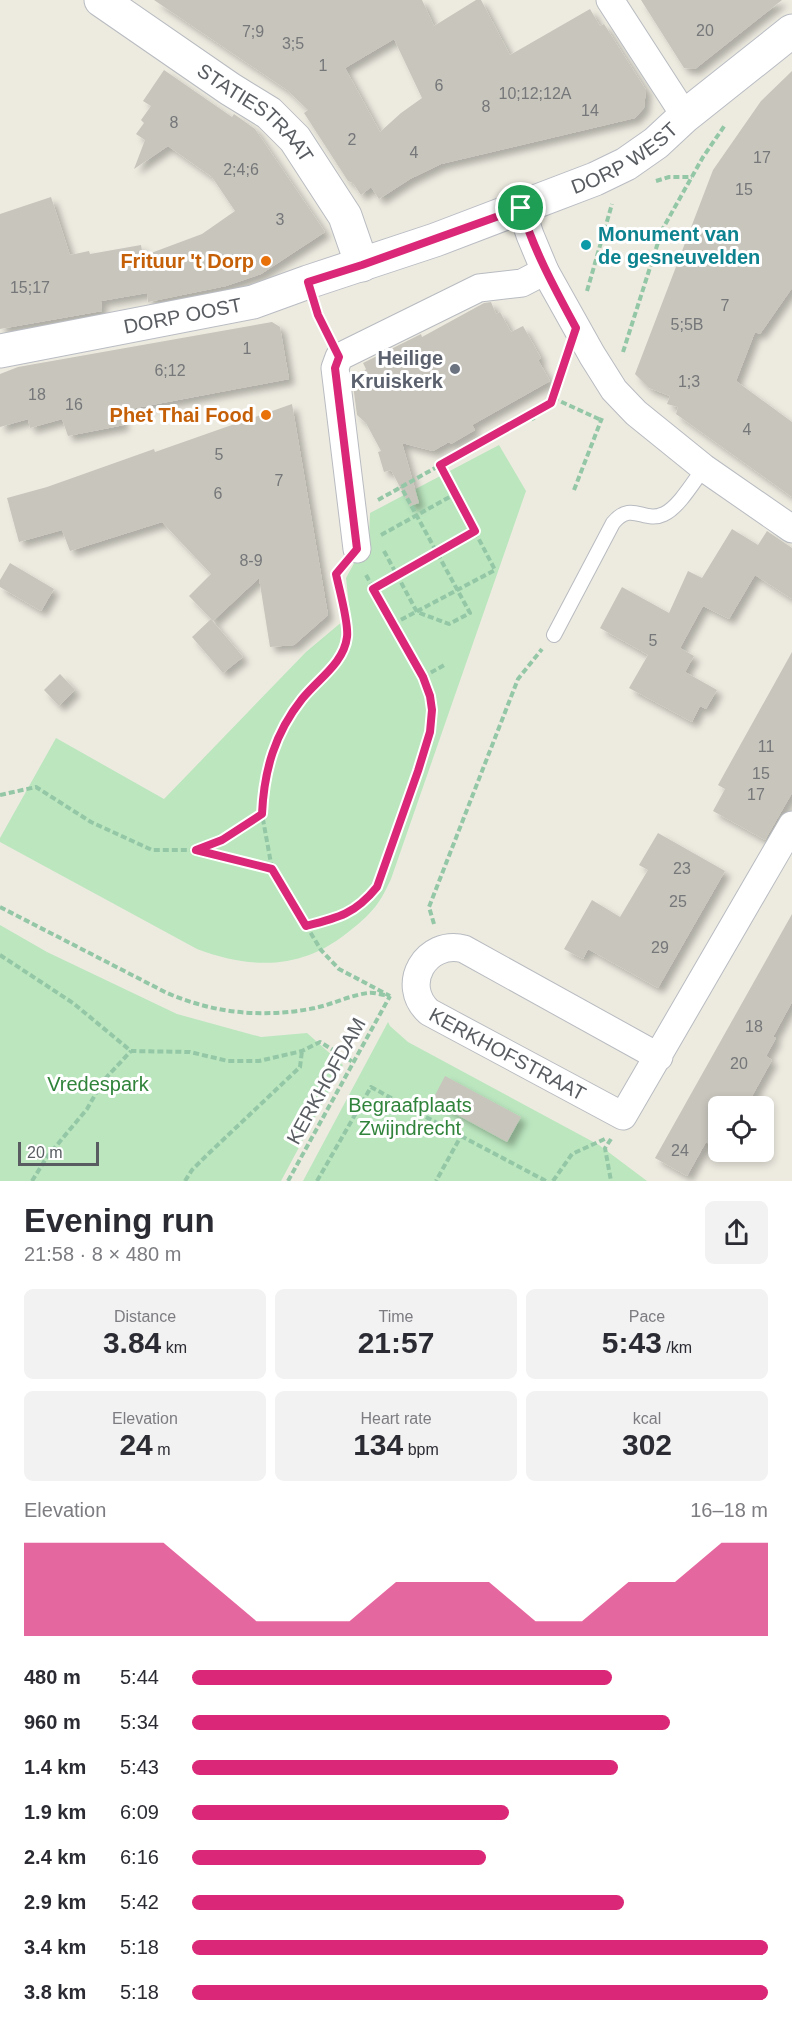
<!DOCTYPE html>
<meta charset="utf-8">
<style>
:root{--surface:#fff;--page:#f2f2f3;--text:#2b2b33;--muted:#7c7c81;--accent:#db2777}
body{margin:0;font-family:Helvetica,sans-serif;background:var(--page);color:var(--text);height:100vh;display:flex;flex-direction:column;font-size:22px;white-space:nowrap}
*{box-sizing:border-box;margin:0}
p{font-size:20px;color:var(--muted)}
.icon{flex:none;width:33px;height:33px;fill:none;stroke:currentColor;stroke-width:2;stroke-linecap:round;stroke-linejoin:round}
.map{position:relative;height:1181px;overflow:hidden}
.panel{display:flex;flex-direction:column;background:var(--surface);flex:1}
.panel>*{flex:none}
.tools{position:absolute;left:708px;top:1096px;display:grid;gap:12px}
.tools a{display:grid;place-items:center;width:66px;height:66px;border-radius:9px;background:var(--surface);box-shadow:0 3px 9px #0003;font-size:30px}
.scale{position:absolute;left:18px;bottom:15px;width:81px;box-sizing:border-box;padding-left:6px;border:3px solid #595d62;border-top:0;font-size:16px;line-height:21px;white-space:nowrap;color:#595d62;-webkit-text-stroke:4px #fff;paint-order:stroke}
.pin{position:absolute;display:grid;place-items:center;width:51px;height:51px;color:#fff;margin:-26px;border:3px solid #fff;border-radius:50%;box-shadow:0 2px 6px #0007}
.round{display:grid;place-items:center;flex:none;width:63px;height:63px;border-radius:9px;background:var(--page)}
.headline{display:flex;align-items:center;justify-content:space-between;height:102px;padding:0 24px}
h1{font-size:33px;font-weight:800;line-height:45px}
.stats{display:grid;grid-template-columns:repeat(3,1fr);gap:9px;height:102px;padding:6px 24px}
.stats div{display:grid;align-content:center;border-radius:9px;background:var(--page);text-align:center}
.stats b{font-size:30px;font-weight:800}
.stats small{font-size:16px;font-weight:400}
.stats p{font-size:16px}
.chart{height:168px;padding:12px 24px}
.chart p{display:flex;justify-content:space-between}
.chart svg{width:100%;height:108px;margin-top:6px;fill:var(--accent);opacity:.7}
ul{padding:0 24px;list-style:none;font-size:20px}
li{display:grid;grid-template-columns:96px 72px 1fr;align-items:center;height:45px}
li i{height:15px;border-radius:8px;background:var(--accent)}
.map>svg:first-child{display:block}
</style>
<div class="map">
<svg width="792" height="1181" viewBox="0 0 792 1181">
<defs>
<filter id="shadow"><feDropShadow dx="5.5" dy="5.5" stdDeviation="3" flood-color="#0004"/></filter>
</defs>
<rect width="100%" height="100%" fill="#edebe0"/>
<g fill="#bbe6be">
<path d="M499 445 526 491 391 879C387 887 383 896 378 903 371 913 361 922 352 929 304 970 253 970 197 949L0 842V838L56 738 164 799 306 652 350 615 346 578 369 536 370 513Z"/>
<path d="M0 925 47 952 177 1014 261 1037 307 1033 343 1065 281 1181H0Z"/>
<path d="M388 1022 390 1026 408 1042 599 1145 647 1181H303Z"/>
</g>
<g fill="#c8c5bd" fill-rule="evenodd" filter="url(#shadow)">
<path d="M154 0H422L434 26 476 0H481L510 55 590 9 600 26 604 24 646 90 644 108 635 118 441 164 410 179 379 199 371 187 361 195 353 183 348 181 304 113 308 110 287 90ZM394 39 422 98 401 113 380 132 345 68Z"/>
<path d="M641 0H782L695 69 684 68Z"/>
<path d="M164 70 232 117 234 114 255 129 325 232 261 274 226 286 148 302 147 293 101 301 102 311 0 329V214L51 197 70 255 89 251 90 254 141 245 143 256 202 234 235 211 212 177 168 146 134 169 145 140 136 134 144 123 141 120 151 106 143 101Z"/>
<path d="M792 71V288L760 334 755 332 736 381 792 422V497L676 414 678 407 667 404 670 396 649 388 635 374 713 170 761 101Z"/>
<path d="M491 302 496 314 500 312 511 332 523 326 541 358 538 360 550 381 472 425 475 430 451 444 449 442 433 451 402 443 419 503 410 506 391 470 384 472 378 452 381 451 366 423 357 415 353 385 366 369 363 363 421 334 422 337 484 303Z"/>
<path d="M272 322 280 327 289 379 120 411 124 425 68 436 62 419 30 428 28 419 0 427V374L18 367Z"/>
<path d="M292 404 328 615 294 645 270 647 259 578 213 621 189 596 211 574 162 522 70 551 62 530 19 542 7 498 47 487 154 449 155 452Z"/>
<path d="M732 529 758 545 767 531 792 548V599L755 575 729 619 703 606 680 648 694 656 685 672 717 690 706 709 700 706 692 722 629 688 648 655 600 628 622 587 669 613 688 571 702 578Z"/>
<path d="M10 563 54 589 41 611 0 587V580Z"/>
<path d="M211 619 243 657 223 673 192 637Z"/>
<path d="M792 652V793L765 840 713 811 725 789 718 785Z"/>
<path d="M60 674 75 690 59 706 44 690Z"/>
<path d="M658 833 725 871 658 988 588 949 583 959 564 949 592 900 620 917 648 870 639 865Z"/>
<path d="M792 914V1002L773 1037 776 1038 766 1056 772 1060 746 1107H718V1149L706 1142 687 1176 655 1158Z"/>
<path d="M445 1076 521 1117 507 1142 432 1101Z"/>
</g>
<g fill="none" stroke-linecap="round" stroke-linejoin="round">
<defs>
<path id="service" d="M554 635 613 523C632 500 644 524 664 514 679 507 694 481 704 468"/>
<g id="minor">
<path d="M610 0 685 116"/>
<path d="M521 208 530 235 545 271 592 355 614 390 636 413 704 468 792 529"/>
<path d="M357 549 335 368 339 357 479 288 522 283 545 271"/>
<path id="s1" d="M659 1057 464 949C426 939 399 985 429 1012L623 1116 792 825"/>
</g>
<g id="tertiary">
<path id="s2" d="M101 0 230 89 269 113 295 139 345 216 362 265"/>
</g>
<g id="secondary">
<path id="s3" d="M0 351 253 302 308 282 435 240 595 179 626 164 656 143 685 116 792 31"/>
</g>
</defs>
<use href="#service" stroke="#b8bbc0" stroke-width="16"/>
<use href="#minor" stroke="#b8bbc0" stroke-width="29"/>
<use href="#tertiary" stroke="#b8bbc0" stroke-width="35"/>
<use href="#secondary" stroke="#b9bcc3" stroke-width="35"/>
<g stroke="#94c7a6" stroke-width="4" stroke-dasharray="6 3" stroke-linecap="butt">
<path d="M656 181 669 177H692"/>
<path d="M587 291 612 204"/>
<path d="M317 311 328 334"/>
<path d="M623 352 662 230 703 157 725 125"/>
<path d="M553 398 601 420"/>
<path d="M531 415 535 423"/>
<path d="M574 490 602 418"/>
<path d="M378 500 551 403 565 362"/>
<path d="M381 535 455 494"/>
<path d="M384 551 417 612 449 624 470 613 401 487"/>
<path d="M341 568 336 574 348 635 344 651 336 663 300 701 276 742 264 783 262 814 272 869 321 950 339 969 390 996"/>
<path d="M373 589 475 531"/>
<path d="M393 624 495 570 440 465"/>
<path d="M423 677 446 664"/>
<path d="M0 795 36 787 91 822 152 850H196L272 869"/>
<path d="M197 849 222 840 262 814"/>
<path d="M0 907 167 993C216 1014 264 1018 315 1008 333 1004 351 995 368 993 374 992 381 995 387 995"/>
<path d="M434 924 429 907 518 679 542 649"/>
<path d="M306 925C338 918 356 914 377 887L419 771 430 732 432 710 430 695 423 677 366 575"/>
<path d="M0 955 73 1003 131 1051 190 1052 228 1061H259L302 1051 320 1042 353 1062"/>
<path d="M461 1136 546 1181"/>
<path d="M611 1139 605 1148 611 1181"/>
<path d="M32 1181 47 1157 87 1109 103 1081 131 1051"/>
<path d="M185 1181 192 1170 206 1156 300 1067 302 1051"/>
<path d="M288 1181 390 996"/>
<path d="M317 1181 371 1087 461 1136 436 1181"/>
<path d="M553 1181 572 1154 607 1138"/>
</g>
<use href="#service" stroke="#fff" stroke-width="14"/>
<use href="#minor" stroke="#fff" stroke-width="27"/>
<use href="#tertiary" stroke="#fff" stroke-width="33"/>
<use href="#secondary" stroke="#fff" stroke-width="33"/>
</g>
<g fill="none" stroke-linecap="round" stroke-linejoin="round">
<defs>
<path id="route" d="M521 208C534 251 555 289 576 328L551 403 440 465 475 531 373 589 423 677 430 696 432 710 430 732 418 771 377 887C355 914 338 918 306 926L272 869 196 850 222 840 262 814C264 770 275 733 302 699 318 679 344 663 347 637 349 623 339 589 336 574L357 549 335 368 339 357 318 315 308 282 362 265Z"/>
</defs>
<use href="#route" stroke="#fff" stroke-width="12"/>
<use href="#route" stroke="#db2777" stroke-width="8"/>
</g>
<circle fill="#0f9aa8" stroke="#fff" stroke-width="2" cx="586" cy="245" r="6"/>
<g fill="#e8710a" stroke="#fff" stroke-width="2">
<circle cx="266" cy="261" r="6"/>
<circle cx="266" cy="415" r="6"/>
</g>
<circle fill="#6b7280" stroke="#fff" stroke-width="2" cx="455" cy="369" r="6"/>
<g text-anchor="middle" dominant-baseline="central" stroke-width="6" stroke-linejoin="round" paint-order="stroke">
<g font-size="16" fill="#757779">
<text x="705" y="30">20</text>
<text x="253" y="31">7;9</text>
<text x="293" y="43">3;5</text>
<text x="323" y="65">1</text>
<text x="439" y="85">6</text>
<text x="535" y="93">10;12;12A</text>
<text x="486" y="106">8</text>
<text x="590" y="110">14</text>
<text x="174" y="122">8</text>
<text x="352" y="139">2</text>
<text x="414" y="152">4</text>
<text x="762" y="157">17</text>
<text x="241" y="169">2;4;6</text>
<text x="744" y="189">15</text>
<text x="280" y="219">3</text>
<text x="30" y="287">15;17</text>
<text x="725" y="305">7</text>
<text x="687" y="324">5;5B</text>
<text x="247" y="348">1</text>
<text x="170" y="370">6;12</text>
<text x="689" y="381">1;3</text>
<text x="37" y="394">18</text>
<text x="74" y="404">16</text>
<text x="747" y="429">4</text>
<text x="219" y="454">5</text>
<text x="279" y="480">7</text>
<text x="218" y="493">6</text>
<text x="251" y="560">8-9</text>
<text x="653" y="640">5</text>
<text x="766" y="746">11</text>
<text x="761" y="773">15</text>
<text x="756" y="794">17</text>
<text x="682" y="868">23</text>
<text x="678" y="901">25</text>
<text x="660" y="947">29</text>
<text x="754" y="1026">18</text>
<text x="739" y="1063">20</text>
<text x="680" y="1150">24</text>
</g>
<g font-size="20" fill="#595d62" stroke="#fff">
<text stroke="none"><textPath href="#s2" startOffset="192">STATIESTRAAT</textPath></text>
<text stroke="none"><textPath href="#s3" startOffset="657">DORP WEST</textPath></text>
<text stroke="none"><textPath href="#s3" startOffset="186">DORP OOST</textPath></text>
<text stroke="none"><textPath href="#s1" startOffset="412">KERKHOFSTRAAT</textPath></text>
<text transform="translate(326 1081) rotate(-61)">KERKHOFDAM</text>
</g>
<g font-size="20" font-weight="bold" fill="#0d838f" stroke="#fff" text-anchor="start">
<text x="598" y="234">Monument van<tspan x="598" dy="23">de gesneuvelden</tspan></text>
</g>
<g font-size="20" font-weight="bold" fill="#c56008" stroke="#fff" text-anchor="end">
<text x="254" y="261">Frituur 't Dorp</text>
<text x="254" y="415">Phet Thai Food</text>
</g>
<g font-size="20" font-weight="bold" fill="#5b616d" stroke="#fff" text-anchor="end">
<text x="443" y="358">Heilige<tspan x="443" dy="23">Kruiskerk</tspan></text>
</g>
<g font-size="20" fill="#30833a" stroke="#fff">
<text x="98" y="1084">Vredespark</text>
<text x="410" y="1105">Begraafplaats<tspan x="410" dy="23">Zwijndrecht</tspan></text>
</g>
</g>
</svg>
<div class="tools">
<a><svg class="icon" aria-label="locate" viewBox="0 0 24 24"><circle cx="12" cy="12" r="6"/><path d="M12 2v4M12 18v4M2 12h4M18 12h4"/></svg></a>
</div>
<div class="scale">20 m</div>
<div class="pin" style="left:521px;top:208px;background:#1e9e55"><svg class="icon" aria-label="arrive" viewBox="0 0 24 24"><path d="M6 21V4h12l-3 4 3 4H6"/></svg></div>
</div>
<section class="panel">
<div class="headline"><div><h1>Evening run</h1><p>21:58 · 8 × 480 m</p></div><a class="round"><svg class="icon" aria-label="share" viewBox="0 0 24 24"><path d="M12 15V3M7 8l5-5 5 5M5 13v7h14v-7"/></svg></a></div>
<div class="stats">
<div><p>Distance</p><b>3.84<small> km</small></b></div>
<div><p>Time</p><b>21:57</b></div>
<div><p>Pace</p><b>5:43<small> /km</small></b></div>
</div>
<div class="stats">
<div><p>Elevation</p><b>24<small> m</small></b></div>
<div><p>Heart rate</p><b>134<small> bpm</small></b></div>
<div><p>kcal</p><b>302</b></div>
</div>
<div class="chart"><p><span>Elevation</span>16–18 m</p>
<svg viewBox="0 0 160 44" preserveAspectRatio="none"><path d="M0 44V6L10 6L20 6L30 6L40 22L50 38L60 38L70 38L80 22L90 22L100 22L110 38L120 38L130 22L140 22L150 6L160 6V44z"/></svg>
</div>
<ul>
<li><b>480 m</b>5:44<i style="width:73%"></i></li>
<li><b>960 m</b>5:34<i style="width:83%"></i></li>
<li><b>1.4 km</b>5:43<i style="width:74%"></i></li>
<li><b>1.9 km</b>6:09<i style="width:55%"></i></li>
<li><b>2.4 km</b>6:16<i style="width:51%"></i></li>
<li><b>2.9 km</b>5:42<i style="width:75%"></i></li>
<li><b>3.4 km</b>5:18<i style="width:100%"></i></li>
<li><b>3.8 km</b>5:18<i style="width:100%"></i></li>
</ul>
</section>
